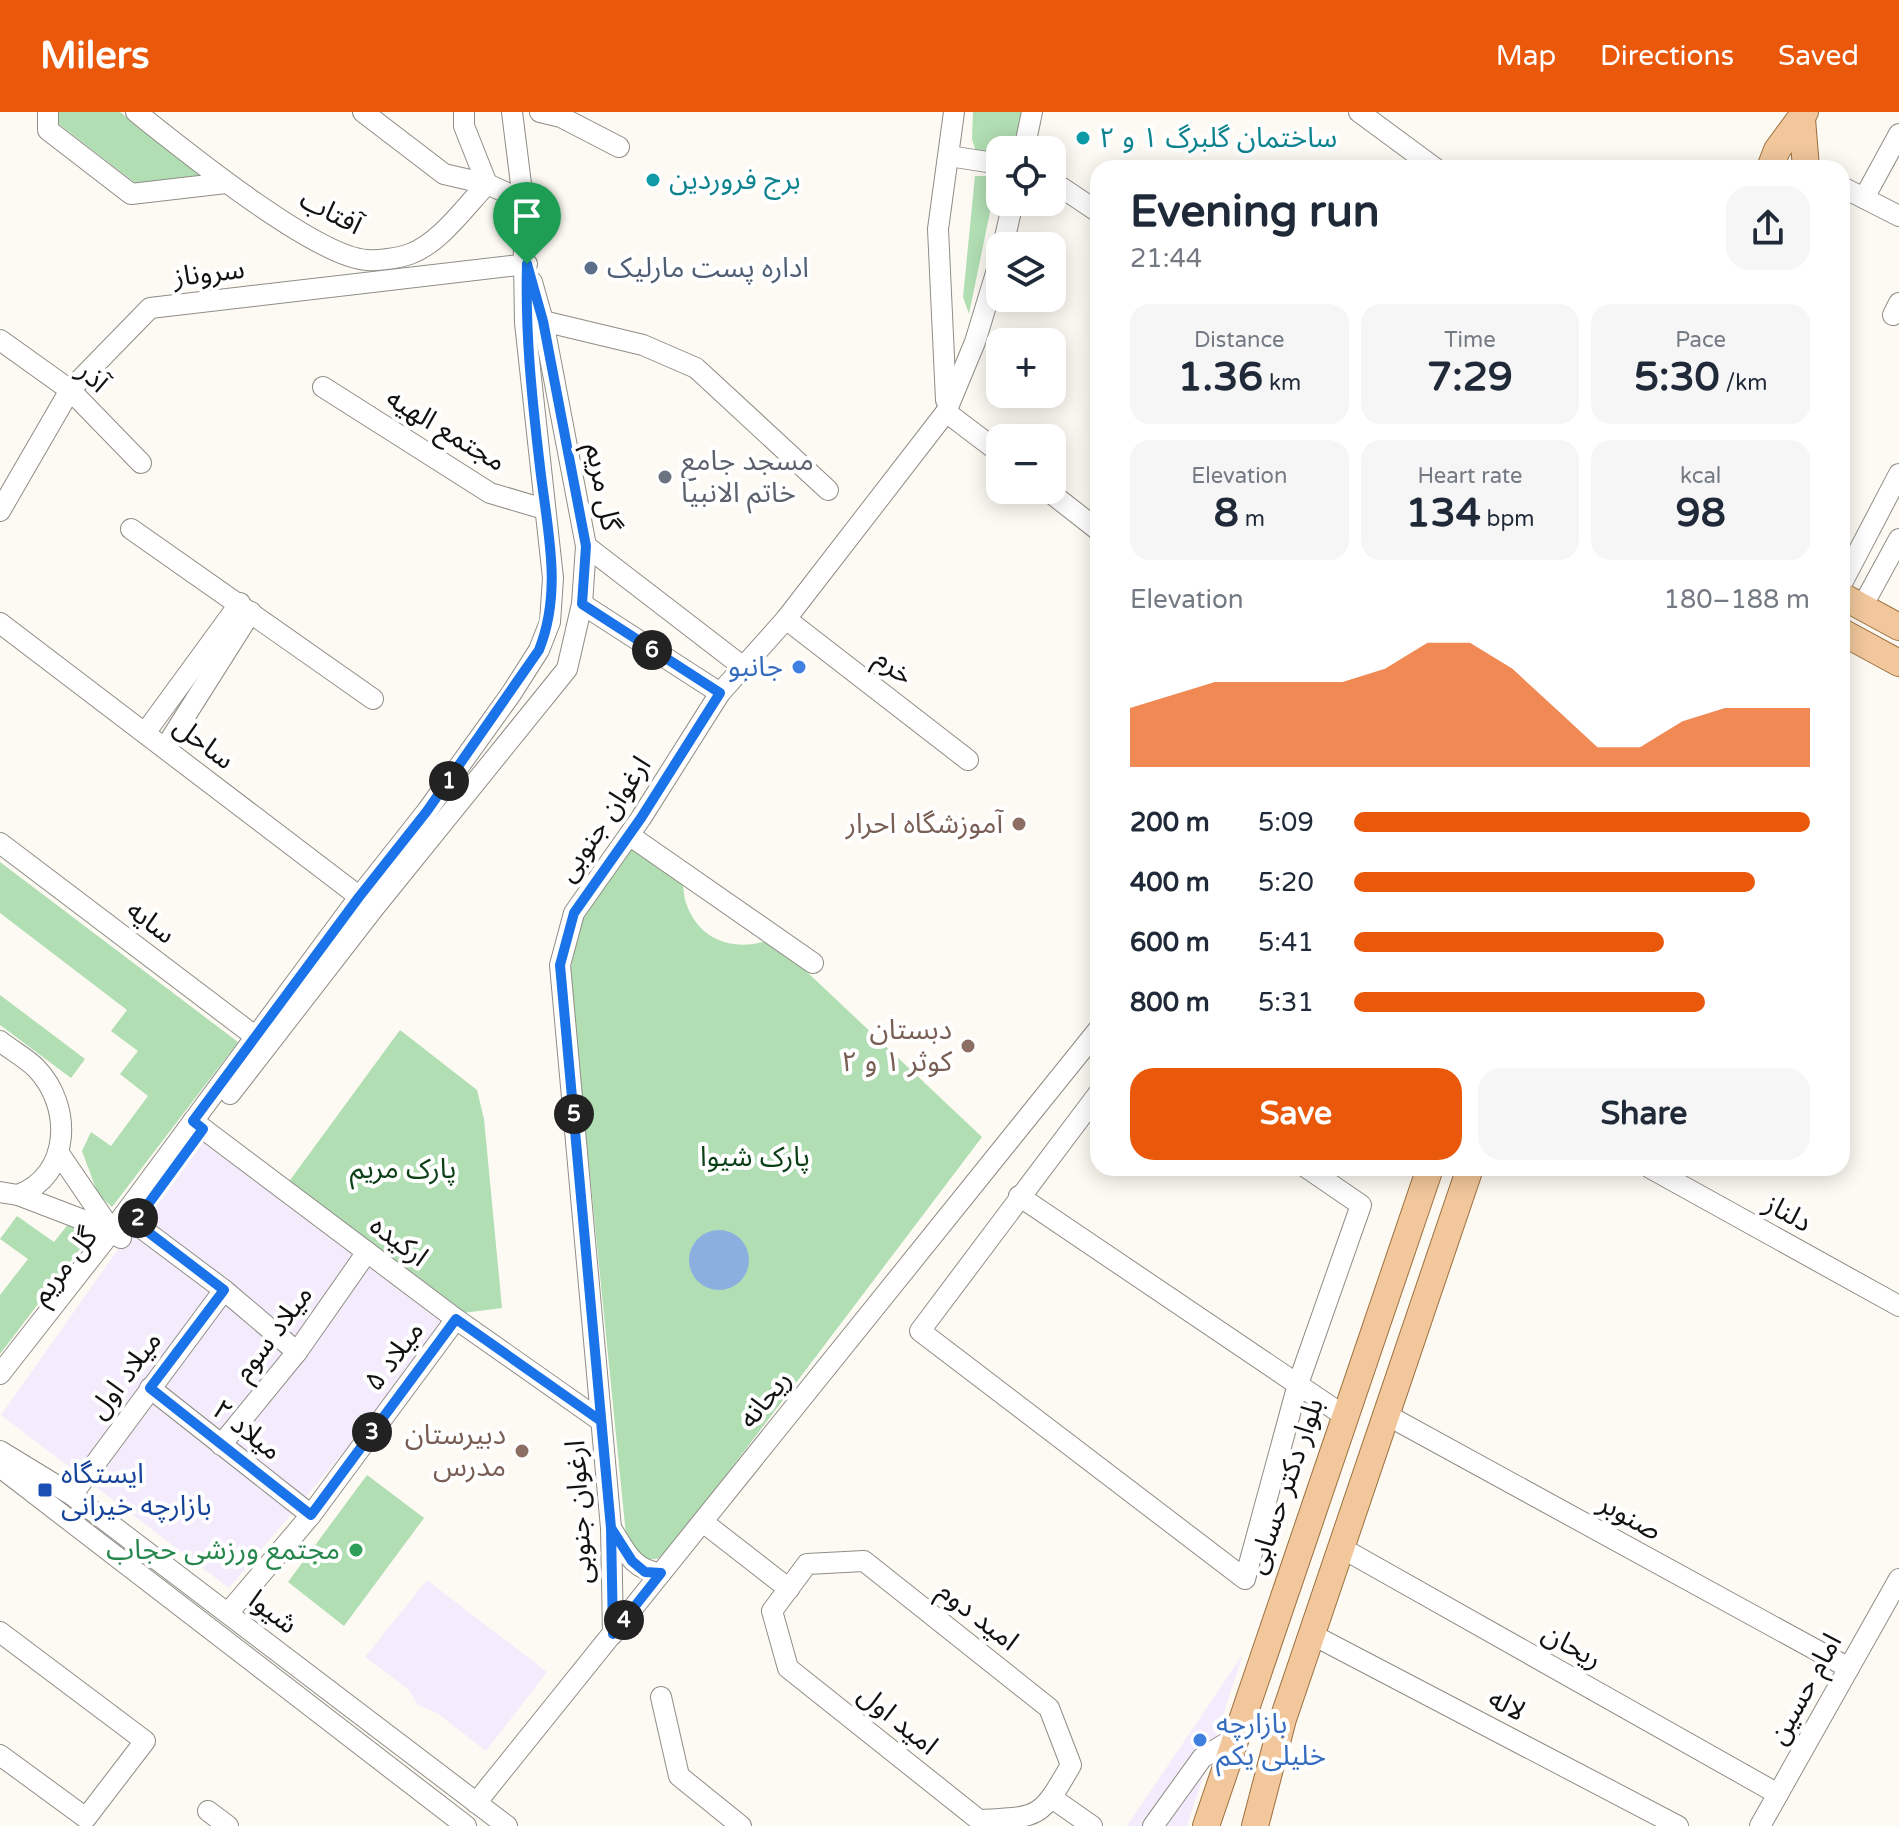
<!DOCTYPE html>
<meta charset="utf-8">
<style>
:root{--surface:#fff;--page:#f6f6f7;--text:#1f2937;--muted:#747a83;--accent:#ea580c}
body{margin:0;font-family:"Varela Round","Noto Sans Arabic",sans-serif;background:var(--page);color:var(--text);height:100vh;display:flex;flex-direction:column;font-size:30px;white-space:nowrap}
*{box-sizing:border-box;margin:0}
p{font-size:26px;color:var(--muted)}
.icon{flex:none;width:44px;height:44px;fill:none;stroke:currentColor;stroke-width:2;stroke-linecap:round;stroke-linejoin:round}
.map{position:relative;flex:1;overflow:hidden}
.drawer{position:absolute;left:1090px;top:48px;width:760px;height:1016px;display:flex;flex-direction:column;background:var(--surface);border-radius:24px;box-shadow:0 4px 20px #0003}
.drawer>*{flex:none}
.buttons{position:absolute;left:986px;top:24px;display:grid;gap:16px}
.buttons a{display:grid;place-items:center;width:80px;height:80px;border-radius:16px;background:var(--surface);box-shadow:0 4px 20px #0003;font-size:40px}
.pin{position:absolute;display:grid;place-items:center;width:68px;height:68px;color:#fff;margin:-82px -34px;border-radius:50% 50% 50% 0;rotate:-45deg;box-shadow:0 0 8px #0007}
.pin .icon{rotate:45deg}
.km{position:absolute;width:40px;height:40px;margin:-20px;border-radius:50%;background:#222;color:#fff;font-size:22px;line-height:40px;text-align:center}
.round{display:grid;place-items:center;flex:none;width:84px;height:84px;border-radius:24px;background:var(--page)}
.headline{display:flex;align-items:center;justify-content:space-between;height:136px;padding:0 40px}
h1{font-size:44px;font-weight:700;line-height:60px}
.metrics{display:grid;grid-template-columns:repeat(3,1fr);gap:12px;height:136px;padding:8px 40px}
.metrics div{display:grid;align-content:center;border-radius:20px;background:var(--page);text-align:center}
.metrics b{font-size:40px;font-weight:700}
.metrics small{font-size:22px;font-weight:400}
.metrics p{font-size:22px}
.chart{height:224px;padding:16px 40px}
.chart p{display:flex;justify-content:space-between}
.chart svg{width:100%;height:144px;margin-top:8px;fill:var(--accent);opacity:.7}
.button{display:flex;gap:16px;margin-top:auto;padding:16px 40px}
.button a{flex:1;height:92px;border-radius:24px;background:var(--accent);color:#fff;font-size:32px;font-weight:700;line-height:92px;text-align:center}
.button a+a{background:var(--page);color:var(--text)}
ul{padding:0 40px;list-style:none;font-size:26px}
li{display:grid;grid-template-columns:128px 96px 1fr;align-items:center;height:60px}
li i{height:20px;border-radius:10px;background:var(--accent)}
header{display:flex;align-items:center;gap:48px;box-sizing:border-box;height:112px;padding:0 40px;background:var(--accent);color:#fff}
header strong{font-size:38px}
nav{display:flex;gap:44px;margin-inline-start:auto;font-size:28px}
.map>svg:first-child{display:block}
</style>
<header>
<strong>Milers</strong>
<nav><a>Map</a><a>Directions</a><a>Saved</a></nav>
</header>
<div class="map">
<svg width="1899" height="1714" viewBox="0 0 1899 1714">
<rect width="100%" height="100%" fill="#fcfaf2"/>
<g fill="#f4ecfd">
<path d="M203 1017 456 1207 229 1476 1 1303Z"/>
<path d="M427 1468 547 1560 486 1639 437 1601 418 1593 408 1577 365 1545Z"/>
<path d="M1243 1542 1187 1714H1127Z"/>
</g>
<g fill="#b1deb3">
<path d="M54 0H120L199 62 193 70 154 74 135 71 55 9Z"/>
<path d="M973 0H1022L1013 38H1000V46L976 40 972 27Z"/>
<path d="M975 64H986L996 71 969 202 963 185Z"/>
<path d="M638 729C650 739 674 753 681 766 684 773 683 783 686 791 699 829 735 841 772 827L982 1025 668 1440C658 1449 652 1448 640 1446L626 1423 570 863 578 813Z"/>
<path d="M0 750 238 930 112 1095 98 1082 82 1039 91 1020 111 1034 148 984 120 962 138 939 111 919 127 898 0 801Z"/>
<path d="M0 883 85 947 71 966 0 913Z"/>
<path d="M400 918 477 978 484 1007 502 1196 455 1202 285 1075Z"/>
<path d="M17 1104 54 1130 70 1110 89 1125 0 1242V1183L28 1147 0 1127Z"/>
<path d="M367 1363 424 1406 344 1514 288 1470Z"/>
</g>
<circle fill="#8bb0df" cx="719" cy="1148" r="30"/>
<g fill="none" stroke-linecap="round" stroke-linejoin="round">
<defs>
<g id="minor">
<path d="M48 0V18L131 82 226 71"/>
<path d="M136 0C180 35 315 145 367 148 378 149 399 146 410 142 440 131 465 95 487 72"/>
<path d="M363 0 444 62 487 72 523 88"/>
<path d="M464 0V14L487 72"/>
<path d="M540 0 561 5 619 35"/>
<path d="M1359 0 1435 56"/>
<path d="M1024 38 1032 0"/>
<path d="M949 44 1000 52"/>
<path d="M1052 69 1098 100"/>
<path d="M1842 75 1899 104"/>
<path d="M1864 86 1899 22"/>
<path d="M1003 134 1013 90"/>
<path d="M1893 203 1899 191"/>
<path d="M543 209 643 233 696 256 828 378"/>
<path d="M0 228 70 278 141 351"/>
<path d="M323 275 490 381 544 397"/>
<path d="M946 288 938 117 954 0"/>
<path d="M946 300 1000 341"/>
<path d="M1047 378 1098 418"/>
<path d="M0 399 70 278 150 196 527 152"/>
<path d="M131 417 373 587"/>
<path d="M586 434 742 554"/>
<path d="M1842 471 1899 362"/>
<path d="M582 492 720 581"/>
<path d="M1862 495 1899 427"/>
<path d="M786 507 968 648"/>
<path d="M0 511 369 792"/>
<path d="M145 621 240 491"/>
<path d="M165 636 251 500"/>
<path d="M629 723 813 851"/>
<path d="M0 731 264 931"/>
<path d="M0 929C11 938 26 946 36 956 73 994 71 1063 18 1083"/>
<path d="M230 982 374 796 567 557 582 492 586 434 543 209 532 170"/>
<path d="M1098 982 920 1219 1245 1467 1298 1272 1361 1093 1307 1056"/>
<path d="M193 1009 456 1207 601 1309"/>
<path d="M60 1043 112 1119"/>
<path d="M1650 1056 1899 1194"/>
<path d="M0 1080 18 1083 112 1119 121 1126"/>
<path d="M1019 1084 1343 1303"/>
<path d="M124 1103 224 1178 297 1240"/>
<path d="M0 1262 112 1119 359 785 427 699 511 582 539 538 550 510 553 466 525 211 523 88 512 0"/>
<path d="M150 1276 311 1403"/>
<path d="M1385 1302 1849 1556"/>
<path d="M221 1333 297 1240 367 1140"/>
<path d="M0 1339 72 1383 507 1714"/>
<path d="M0 1355 466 1714"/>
<path d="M72 1383 224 1178"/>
<path d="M703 1410 789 1477"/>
<path d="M611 1416C625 1438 633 1459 661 1461"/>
<path d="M1340 1435 1778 1682"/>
<path d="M864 1449 1049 1596 1071 1653C1040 1707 1040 1705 979 1708L788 1556 772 1499 807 1452Z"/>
<path d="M228 1501 311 1403 456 1207"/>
<path d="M0 1520 145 1629 86 1706 0 1643"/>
<path d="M613 1522 611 1416 560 853 574 801 641 706 720 581 786 507 946 300 975 230 1000 148"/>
<path d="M1311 1522 1678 1714"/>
<path d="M661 1585 679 1664 741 1714"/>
<path d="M1052 1686 1092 1714"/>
<path d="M476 1691 1098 918"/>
<path d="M208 1699 228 1714"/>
<path d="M1153 1714 1202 1646 1236 1625"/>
<path d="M1760 1714 1899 1467"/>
</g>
<g id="major">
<path d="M1802 7 1806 56"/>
<path d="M1770 56 1777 38 1805 0"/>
<path d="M1842 484 1899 515"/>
<path d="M1842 520 1899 551"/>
<path d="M1206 1714 1430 1056"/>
<path d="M1255 1714 1283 1607 1470 1056"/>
</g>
</defs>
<use href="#minor" stroke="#8f8d86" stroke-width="22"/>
<use href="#major" stroke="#9d703f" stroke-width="28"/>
<use href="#minor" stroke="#fff" stroke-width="20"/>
<use href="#major" stroke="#f1c79b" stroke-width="26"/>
</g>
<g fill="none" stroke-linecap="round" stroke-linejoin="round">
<defs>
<path id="route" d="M527 152C525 221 532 287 540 355 547 417 563 478 539 538L427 699 359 785 193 1009 203 1017 135 1110 224 1178 150 1276 311 1403 456 1207 601 1309 611 1416 613 1522 661 1461 645 1460 632 1449 611 1416 560 853 574 801 641 706 720 581 582 492 586 434 543 209 527 152"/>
</defs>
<use href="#route" stroke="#fff" stroke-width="16"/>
<use href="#route" stroke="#1a73e8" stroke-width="10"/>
</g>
<g fill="#0f9aa8" stroke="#fff" stroke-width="3">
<circle cx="1083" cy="26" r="8"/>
<circle cx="653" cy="68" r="8"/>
</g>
<circle fill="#5c6f8a" stroke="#fff" stroke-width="3" cx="591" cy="156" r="8"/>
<circle fill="#6b7280" stroke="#fff" stroke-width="3" cx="665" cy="365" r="8"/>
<g fill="#3f7fe0" stroke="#fff" stroke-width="3">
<circle cx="799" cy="555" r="8"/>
<circle cx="1200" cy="1628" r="8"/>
</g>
<g fill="#8d6e63" stroke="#fff" stroke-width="3">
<circle cx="1019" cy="712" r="8"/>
<circle cx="968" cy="934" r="8"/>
<circle cx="522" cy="1339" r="8"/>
</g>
<rect fill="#1a4fb4" stroke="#fff" stroke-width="3" x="37" y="1370" width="16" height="16" rx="4"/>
<circle fill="#2e9e5b" stroke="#fff" stroke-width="3" cx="356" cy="1438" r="8"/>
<g text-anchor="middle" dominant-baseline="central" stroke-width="8" stroke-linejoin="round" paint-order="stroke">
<g font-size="28" fill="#0d838f" stroke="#fff" text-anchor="start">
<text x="1099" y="26">ساختمان گلبرگ ۱ و ۲</text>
<text x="669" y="68">برج فروردین</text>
</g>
<g font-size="28" fill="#131210" stroke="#fff">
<text transform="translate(331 100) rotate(27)">آفتاب</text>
<text transform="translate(209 161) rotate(-7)">سروناز</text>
<text transform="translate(93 265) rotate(42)">آذر</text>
<text transform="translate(446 318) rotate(31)">مجتمع الهیه</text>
<text transform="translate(603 375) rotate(79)">گل مریم</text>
<text transform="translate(894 555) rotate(38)">خرم</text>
<text transform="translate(204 631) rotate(37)">ساحل</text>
<text transform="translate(604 707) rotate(-56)">ارغوان جنوبی</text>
<text transform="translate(151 810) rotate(37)">سایه</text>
<text transform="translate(1788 1101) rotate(29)">دلناز</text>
<text transform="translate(399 1129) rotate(37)">ارکیده</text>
<text transform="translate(64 1154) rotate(-52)">گل مریم</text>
<text transform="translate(273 1221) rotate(-53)">میلاد سوم</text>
<text transform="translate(394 1244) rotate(-53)">میلاد ۵</text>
<text transform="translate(125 1263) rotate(-53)">میلاد اول</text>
<text transform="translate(765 1287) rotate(-51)">ریحانه</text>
<text transform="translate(247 1318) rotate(38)">میلاد ۲</text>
<text transform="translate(1285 1374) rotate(-71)">بلوار دکتر حسابی</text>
<text transform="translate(579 1400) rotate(-93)">ارغوان جنوبی</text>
<text transform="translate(1630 1405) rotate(29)">صنوبر</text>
<text transform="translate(273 1500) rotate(37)">شیوا</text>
<text transform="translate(978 1504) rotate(38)">امید دوم</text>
<text transform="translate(1572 1534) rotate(29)">ریحان</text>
<text transform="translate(1805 1577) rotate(-61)">امام حسین</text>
<text transform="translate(1507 1593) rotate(28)">لاله</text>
<text transform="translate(898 1608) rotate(39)">امید اول</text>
</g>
<g font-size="28" fill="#4e5e75" stroke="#fff" text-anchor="start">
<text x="607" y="156">اداره پست مارلیک</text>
</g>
<g font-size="28" fill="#5b616d" stroke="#fff" text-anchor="start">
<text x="681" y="349">مسجد جامع<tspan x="681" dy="32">خاتم الانبیا</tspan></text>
</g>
<g font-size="28" fill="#366cbe" stroke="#fff" text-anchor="end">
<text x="783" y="555">جانبو</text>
<text x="1216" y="1612" text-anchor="start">بازارچه<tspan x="1216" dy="32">خلیلی یکم</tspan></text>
</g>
<g font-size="28" fill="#785e54" stroke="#fff" text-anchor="end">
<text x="1003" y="712">آموزشگاه احرار</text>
<text x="952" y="918">دبستان<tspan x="952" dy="32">کوثر ۱ و ۲</tspan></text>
<text x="506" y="1323">دبیرستان<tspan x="506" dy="32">مدرس</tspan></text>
</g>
<g font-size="28" fill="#0b3f16" stroke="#fff">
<text x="755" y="1045">پارک شیوا</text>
<text x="403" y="1057">پارک مریم</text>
</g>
<g font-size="28" fill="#164399" stroke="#fff" text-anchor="start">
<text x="61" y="1362">ایستگاه<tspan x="61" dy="32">بازارچه خیرانی</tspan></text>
</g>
<g font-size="28" fill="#27864d" stroke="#fff" text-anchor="end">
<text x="340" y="1438">مجتمع ورزشی حجاب</text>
</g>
</g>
</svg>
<div class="buttons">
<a><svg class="icon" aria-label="locate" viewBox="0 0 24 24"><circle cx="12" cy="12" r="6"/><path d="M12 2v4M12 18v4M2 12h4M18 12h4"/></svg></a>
<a><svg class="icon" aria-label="layers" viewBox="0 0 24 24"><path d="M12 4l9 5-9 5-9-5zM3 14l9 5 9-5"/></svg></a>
<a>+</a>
<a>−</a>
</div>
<div class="pin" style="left:527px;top:152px;background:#1e9e55"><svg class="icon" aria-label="arrive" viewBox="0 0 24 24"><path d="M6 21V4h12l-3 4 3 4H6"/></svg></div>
<b class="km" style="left:449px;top:669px">1</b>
<b class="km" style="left:138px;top:1106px">2</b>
<b class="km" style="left:372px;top:1320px">3</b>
<b class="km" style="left:624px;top:1508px">4</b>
<b class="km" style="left:574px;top:1002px">5</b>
<b class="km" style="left:652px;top:538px">6</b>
<section class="drawer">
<div class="headline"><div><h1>Evening run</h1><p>21:44</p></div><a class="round"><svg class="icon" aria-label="share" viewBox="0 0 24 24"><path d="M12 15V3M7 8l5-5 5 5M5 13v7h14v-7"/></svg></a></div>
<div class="metrics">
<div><p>Distance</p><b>1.36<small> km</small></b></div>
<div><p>Time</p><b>7:29</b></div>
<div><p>Pace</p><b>5:30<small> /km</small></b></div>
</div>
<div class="metrics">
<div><p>Elevation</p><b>8<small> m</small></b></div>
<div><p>Heart rate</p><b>134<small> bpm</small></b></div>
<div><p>kcal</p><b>98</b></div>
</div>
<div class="chart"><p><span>Elevation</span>180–188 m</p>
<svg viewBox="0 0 160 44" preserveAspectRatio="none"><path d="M0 44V26L10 22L20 18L30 18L40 18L50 18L60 14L70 6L80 6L90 14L100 26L110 38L120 38L130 30L140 26L150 26L160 26V44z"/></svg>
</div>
<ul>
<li><b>200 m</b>5:09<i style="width:100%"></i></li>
<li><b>400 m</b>5:20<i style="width:88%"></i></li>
<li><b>600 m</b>5:41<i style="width:68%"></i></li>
<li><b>800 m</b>5:31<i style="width:77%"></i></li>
</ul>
<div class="button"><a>Save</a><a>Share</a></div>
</section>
</div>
